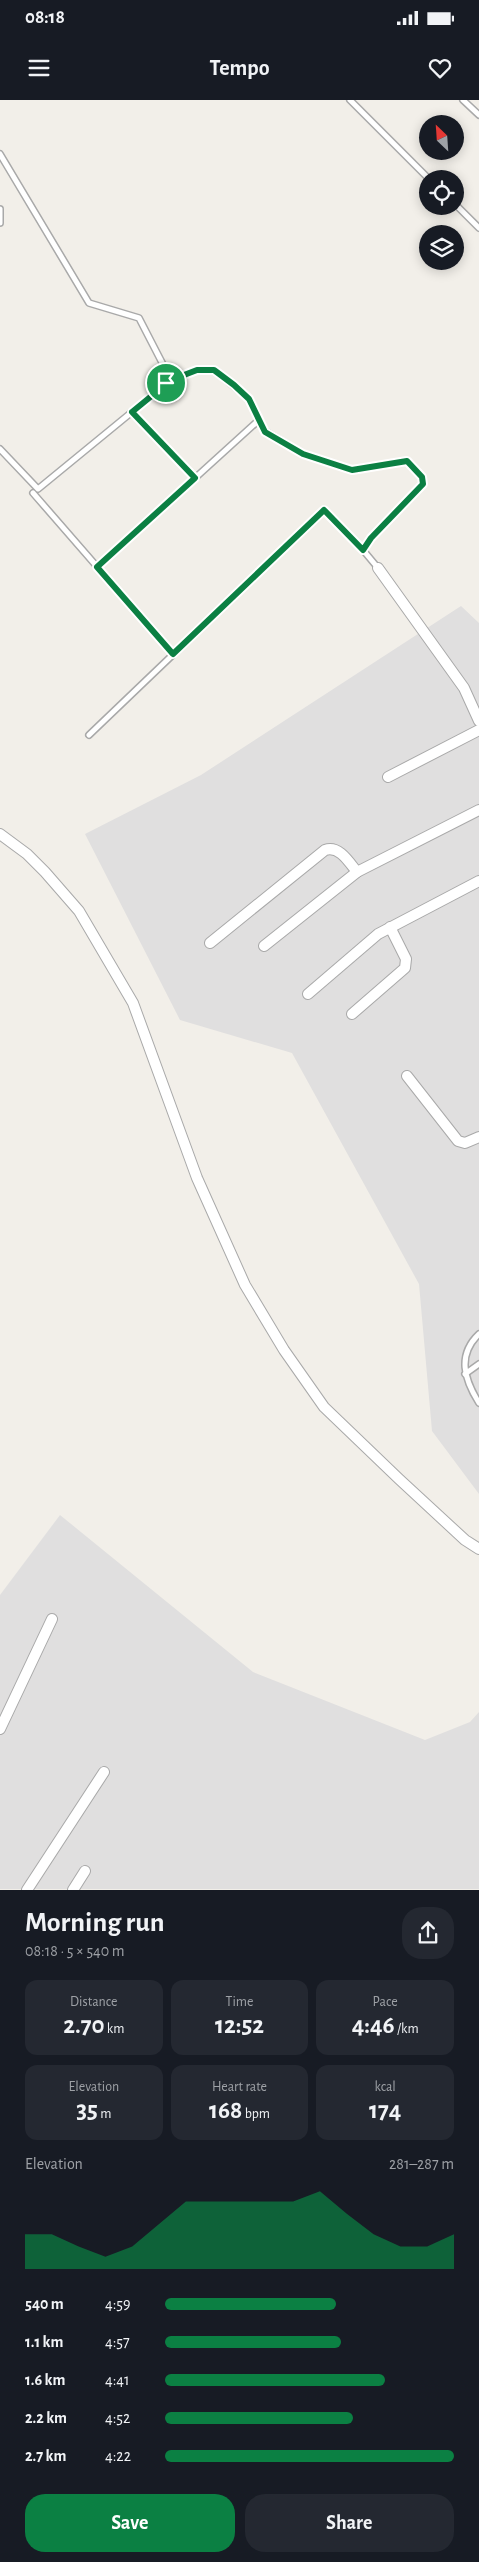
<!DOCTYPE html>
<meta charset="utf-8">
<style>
:root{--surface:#171b24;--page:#242831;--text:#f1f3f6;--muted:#9ea1a6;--accent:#0b8043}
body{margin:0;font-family:"Alegreya Sans",sans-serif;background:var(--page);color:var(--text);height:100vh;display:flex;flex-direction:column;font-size:19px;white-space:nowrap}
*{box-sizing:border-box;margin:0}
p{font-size:16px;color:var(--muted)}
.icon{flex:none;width:28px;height:28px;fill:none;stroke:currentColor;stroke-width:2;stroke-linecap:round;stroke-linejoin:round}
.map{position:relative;height:1790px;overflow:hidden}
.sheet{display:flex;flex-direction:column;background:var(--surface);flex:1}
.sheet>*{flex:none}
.needle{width:32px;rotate:335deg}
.controls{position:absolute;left:419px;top:15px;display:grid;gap:10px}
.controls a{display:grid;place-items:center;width:45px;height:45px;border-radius:50%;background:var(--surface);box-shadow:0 2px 12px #0003;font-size:25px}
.pin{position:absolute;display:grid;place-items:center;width:42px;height:42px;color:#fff;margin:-21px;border:2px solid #fff;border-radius:50%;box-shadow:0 1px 5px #0007}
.round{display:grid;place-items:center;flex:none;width:52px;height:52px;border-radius:20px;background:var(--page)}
.headline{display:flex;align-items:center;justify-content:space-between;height:85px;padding:0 25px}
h1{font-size:28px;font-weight:700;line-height:38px}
.metrics{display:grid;grid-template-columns:repeat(3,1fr);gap:8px;height:85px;padding:5px 25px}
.metrics div{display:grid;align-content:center;border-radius:12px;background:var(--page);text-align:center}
.metrics b{font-size:25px;font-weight:700}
.metrics small{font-size:14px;font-weight:400}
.metrics p{font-size:14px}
.chart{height:140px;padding:10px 25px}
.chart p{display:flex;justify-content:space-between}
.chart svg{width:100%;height:90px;margin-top:5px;fill:var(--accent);opacity:.7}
.primary-button{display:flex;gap:10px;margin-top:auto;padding:10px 25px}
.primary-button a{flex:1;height:58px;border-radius:20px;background:var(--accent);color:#fff;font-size:20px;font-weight:700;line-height:58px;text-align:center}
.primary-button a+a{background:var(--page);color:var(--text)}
ul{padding:0 25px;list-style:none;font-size:16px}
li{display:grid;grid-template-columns:80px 60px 1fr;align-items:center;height:38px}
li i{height:12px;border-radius:6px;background:var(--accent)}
.status{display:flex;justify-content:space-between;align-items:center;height:35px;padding:0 25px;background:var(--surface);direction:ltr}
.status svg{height:14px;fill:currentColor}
header{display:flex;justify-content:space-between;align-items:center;height:65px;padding:0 25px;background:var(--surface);font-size:22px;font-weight:700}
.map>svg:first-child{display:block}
</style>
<div class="status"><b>08:18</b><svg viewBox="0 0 49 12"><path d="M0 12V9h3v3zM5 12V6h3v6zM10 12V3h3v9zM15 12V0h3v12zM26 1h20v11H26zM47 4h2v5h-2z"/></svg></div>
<header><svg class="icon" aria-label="menu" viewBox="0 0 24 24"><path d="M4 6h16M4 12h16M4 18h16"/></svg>Tempo<svg class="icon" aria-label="heart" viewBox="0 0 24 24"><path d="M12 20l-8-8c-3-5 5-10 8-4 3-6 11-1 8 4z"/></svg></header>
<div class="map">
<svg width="479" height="1790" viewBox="0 0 479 1790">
<rect width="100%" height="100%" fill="#f2efe9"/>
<g fill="#e0dfdf">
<path d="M461 506 479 523V1394L432 1331 419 1184 292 953 180 920 85 734 201 675Z"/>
<path d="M60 1415 253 1572 425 1640 470 1622 479 1612V1789H0V1495Z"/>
</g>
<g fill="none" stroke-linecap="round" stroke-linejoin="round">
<defs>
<g id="service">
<path d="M350 0 429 79"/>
<path d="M463 0 479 15"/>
<path d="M0 54 89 203 139 218 171 280"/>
<path d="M455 104 479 128"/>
<path d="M0 109V123"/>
<path d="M131 312 195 378"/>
<path d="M0 349 38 389 171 280 197 270H214L249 299 265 331 303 354 352 370 407 361 422 377 423 384 371 438 363 450 378 468"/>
<path d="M33 393 173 554"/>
<path d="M97 467 259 320"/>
<path d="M89 635 324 410 363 450"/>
<path d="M479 1234C457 1255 464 1279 479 1303"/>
<path d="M465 1274 479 1264"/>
</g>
<g id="minor">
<path d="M378 468 464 588 479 621"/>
<path d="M388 677 479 630"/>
<path d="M0 734 27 754 45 772 79 811 133 903 197 1078 245 1185 284 1250 324 1307 399 1379 465 1440 479 1449"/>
<path d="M210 843 325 750C339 745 349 762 357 772"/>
<path d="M264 846 357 772 479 710"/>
<path d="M308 894 378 834 479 781"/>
<path d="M352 914 405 868 406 859 390 827"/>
<path d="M407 976 458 1041 465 1043 479 1037"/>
<path d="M0 1629 52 1519"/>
<path d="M27 1790 104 1672"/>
<path d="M73 1790 85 1771"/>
</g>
</defs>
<use href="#service" stroke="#a9a9a9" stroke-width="8"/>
<use href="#minor" stroke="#a9a9a9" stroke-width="12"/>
<use href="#service" stroke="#fff" stroke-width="5"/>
<use href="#minor" stroke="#fff" stroke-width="10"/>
</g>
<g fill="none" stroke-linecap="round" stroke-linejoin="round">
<defs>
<path id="route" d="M197 270H214L234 285 249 299 265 332 303 354 352 370 407 361 422 377 423 384 371 438 363 450 324 410 173 554 97 467 195 378 132 312 171 280Z"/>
</defs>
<use href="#route" stroke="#fff" stroke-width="10"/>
<use href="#route" stroke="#0b8043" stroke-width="6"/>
</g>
</svg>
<div class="controls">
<a><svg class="needle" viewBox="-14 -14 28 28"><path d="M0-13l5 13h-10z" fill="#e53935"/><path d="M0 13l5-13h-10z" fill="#9ea1a6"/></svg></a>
<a><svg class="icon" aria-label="locate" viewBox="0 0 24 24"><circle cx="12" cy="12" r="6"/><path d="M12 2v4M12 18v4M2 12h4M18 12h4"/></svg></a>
<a><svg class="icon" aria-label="layers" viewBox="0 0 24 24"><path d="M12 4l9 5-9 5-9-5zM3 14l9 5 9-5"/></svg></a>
</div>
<div class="pin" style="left:166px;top:283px;background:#1e9e55"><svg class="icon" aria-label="arrive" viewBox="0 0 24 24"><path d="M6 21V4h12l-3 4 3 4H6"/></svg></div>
</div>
<section class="sheet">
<div class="headline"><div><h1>Morning run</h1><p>08:18 · 5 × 540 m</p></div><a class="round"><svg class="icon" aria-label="share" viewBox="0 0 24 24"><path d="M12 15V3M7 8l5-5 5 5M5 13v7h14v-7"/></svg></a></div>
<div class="metrics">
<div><p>Distance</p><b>2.70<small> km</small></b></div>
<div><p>Time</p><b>12:52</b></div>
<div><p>Pace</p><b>4:46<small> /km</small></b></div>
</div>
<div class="metrics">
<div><p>Elevation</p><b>35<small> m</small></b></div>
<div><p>Heart rate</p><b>168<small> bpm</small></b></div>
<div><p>kcal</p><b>174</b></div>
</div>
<div class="chart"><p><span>Elevation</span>281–287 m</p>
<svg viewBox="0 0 160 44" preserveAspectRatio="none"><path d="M0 44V27L10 27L20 33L30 38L40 33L50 22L60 11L70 11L80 11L90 11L100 11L110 6L120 17L130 27L140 33L150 33L160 27V44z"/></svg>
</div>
<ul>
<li><b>540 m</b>4:59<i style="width:59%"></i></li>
<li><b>1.1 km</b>4:57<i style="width:61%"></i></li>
<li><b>1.6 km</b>4:41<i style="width:76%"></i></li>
<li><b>2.2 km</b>4:52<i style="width:65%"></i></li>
<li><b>2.7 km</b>4:22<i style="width:100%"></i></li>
</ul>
<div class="primary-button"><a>Save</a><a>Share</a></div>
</section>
